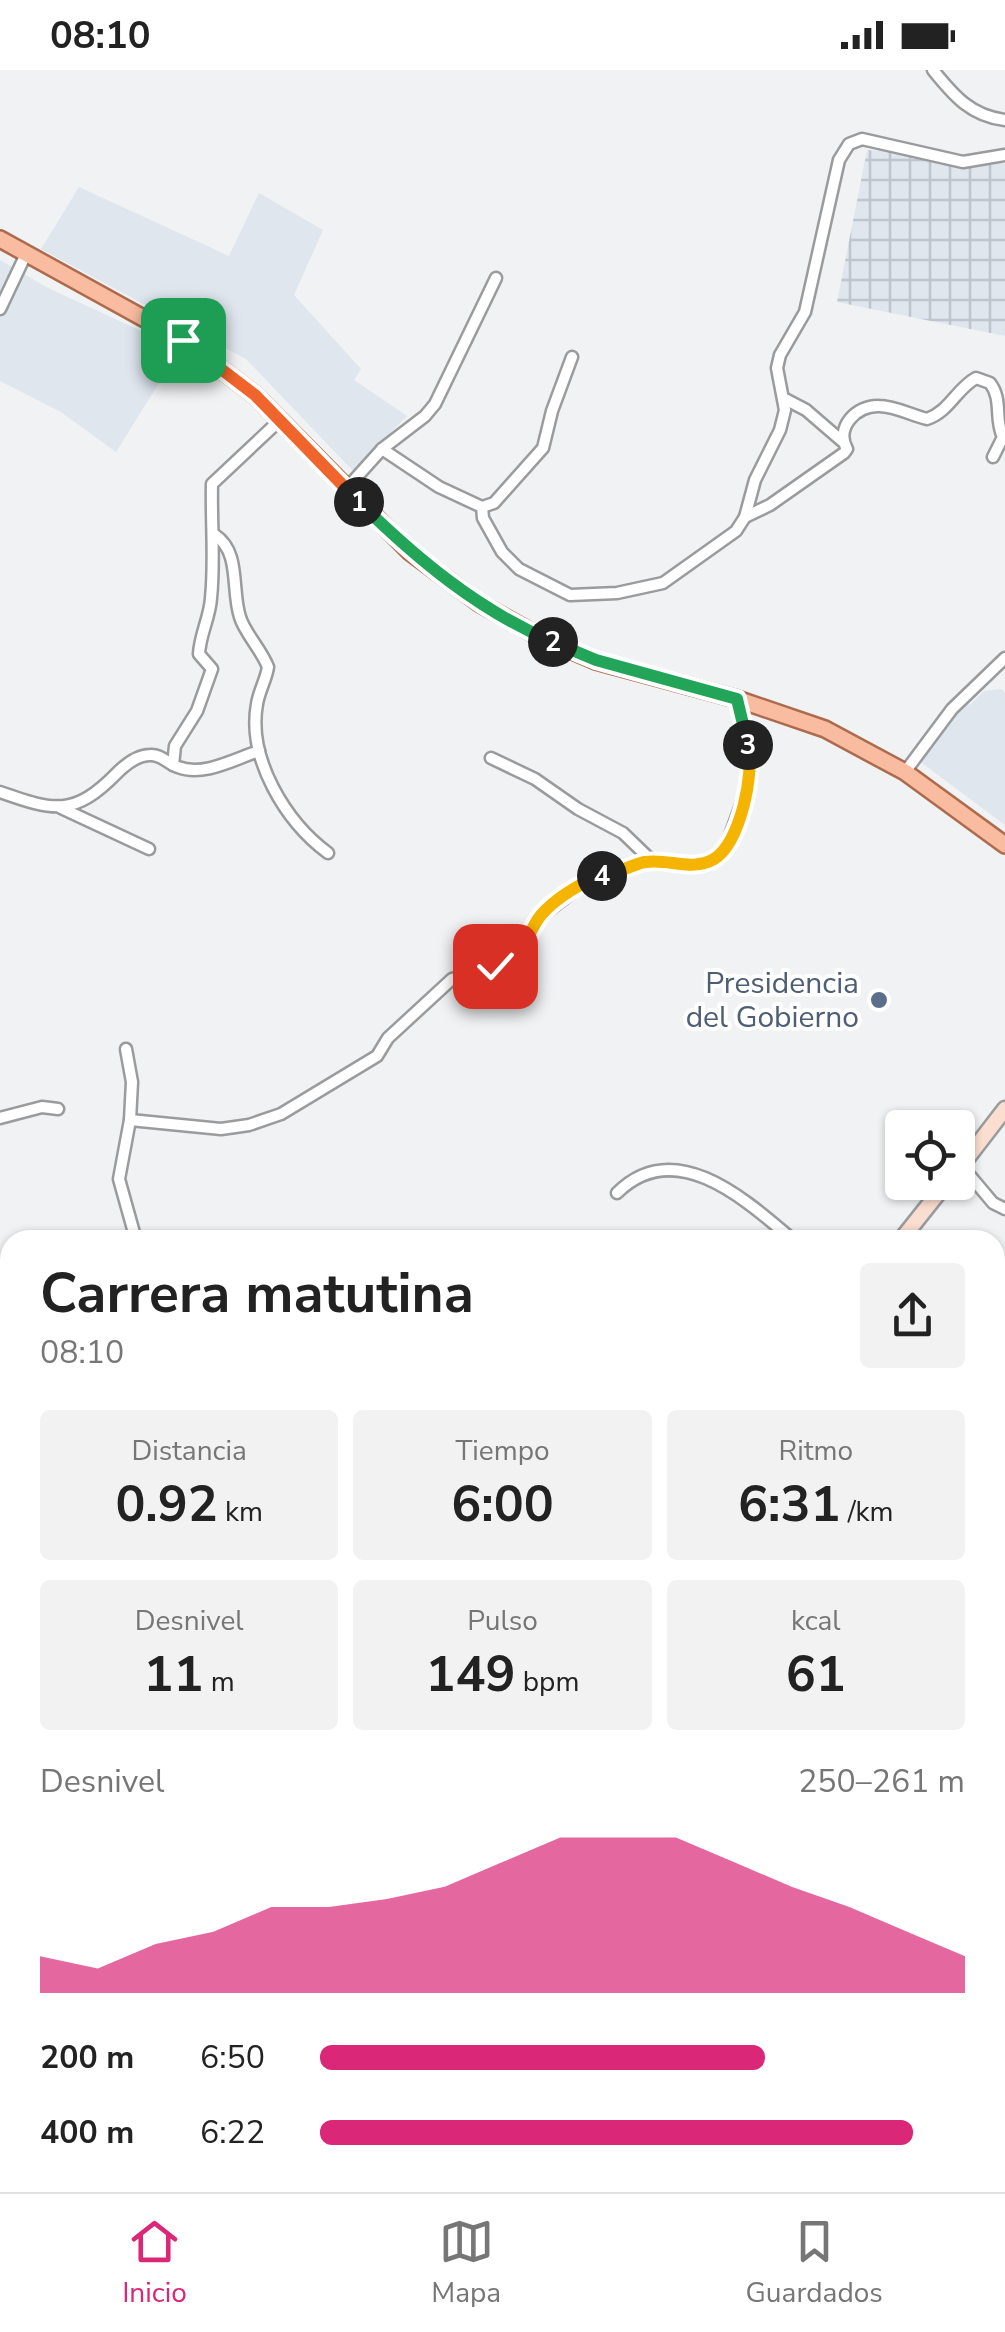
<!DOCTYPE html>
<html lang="es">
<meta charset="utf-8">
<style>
:root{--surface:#fff;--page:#f2f2f2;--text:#222;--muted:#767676;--line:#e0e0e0;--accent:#db2777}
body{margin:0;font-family:"Nunito Sans",sans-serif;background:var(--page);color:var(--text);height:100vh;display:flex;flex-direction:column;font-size:38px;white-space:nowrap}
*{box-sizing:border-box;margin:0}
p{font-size:32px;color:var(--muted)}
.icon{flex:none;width:55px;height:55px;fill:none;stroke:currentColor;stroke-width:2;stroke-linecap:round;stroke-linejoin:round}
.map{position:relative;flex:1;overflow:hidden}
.side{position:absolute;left:0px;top:1160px;width:1005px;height:962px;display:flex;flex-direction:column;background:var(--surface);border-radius:30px 30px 0 0;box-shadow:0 2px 8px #0004}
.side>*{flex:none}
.tools{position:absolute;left:885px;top:1040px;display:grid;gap:20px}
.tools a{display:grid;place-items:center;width:90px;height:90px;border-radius:10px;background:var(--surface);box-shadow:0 2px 8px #0004;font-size:50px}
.pin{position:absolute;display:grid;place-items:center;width:85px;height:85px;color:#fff;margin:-42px;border-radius:20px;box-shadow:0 5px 15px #0006}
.km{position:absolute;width:50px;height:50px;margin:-25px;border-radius:50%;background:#222;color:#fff;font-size:28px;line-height:50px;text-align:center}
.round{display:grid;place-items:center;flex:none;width:105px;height:105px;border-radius:10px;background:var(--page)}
.head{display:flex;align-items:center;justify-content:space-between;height:170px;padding:0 40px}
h1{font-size:55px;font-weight:700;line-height:75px}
.stats{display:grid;grid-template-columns:repeat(3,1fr);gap:15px;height:170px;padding:10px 40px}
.stats div{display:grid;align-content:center;border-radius:10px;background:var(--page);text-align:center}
.stats b{font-size:50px;font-weight:700}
.stats small{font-size:28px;font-weight:400}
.stats p{font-size:28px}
.chart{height:280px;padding:20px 40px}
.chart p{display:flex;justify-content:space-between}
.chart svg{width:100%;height:180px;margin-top:10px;fill:var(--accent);opacity:.7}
ul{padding:0 40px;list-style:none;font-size:32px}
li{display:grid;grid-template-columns:160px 120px 1fr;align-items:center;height:75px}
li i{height:25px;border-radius:12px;background:var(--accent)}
.status{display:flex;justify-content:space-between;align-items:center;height:70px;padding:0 50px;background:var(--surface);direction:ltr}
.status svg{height:28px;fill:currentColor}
.tab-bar{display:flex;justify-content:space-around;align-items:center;height:140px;border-top:2px solid var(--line);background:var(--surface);font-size:28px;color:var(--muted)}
.tab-bar a{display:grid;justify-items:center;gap:5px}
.tab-bar .active{color:var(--accent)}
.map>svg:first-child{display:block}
</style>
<div class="status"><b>08:10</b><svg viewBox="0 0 49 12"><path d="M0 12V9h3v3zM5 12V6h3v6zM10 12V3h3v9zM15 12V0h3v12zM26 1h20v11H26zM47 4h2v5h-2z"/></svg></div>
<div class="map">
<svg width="1005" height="2122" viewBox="0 0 1005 2122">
<defs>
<pattern id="industrial-grid" width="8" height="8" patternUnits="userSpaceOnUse" patternTransform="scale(2.5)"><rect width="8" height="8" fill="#dfe6ee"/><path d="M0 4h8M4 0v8" fill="none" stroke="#bfc5cc"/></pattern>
</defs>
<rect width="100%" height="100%" fill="#f0f2f3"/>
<g fill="#dfe6ee">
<path d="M79 117 229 186 259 123 323 160 294 225 361 299 354 310 407 346 353 401 246 289 41 179Z"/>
<path d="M0 190 48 218 180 279 116 382 61 342 0 311Z"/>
<path d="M1002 619 1005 624V755L918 690 963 631 970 635 984 621Z"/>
</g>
<g fill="url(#industrial-grid)">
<path d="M867 80 964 86 1005 94V266L837 232Z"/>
<path d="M995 1573 1005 1589V1696L995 1702Z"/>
</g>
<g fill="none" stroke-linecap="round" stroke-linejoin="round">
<defs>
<g id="minor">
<path d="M933 0C954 26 971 46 1005 50"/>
<path d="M0 239 26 184"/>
<path d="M785 329 806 340 842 371"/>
<path d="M382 379 439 417 482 437 483 448 502 482 519 499 570 525 617 523 663 513 736 461 745 447 755 410 780 360 785 340 777 298 780 285 805 242 839 90 849 74 862 69 963 92 1005 85"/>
<path d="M346 419 382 379 425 346 435 334 496 208"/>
<path d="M482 437 494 433 543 378 552 341 572 287"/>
<path d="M745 447 770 435 844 383 847 379C835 358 856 335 879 336 895 336 911 345 927 349 950 341 956 319 976 308L990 313C1003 330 994 349 1003 367L993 387"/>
<path d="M215 465C241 482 231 520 240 547 244 562 261 579 268 597 266 610 259 621 257 634 247 689 286 752 328 783"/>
<path d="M491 688 535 709 578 739 623 763 652 791"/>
<path d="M173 695 175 676 197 641 212 599 199 584C200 564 210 547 211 528 215 490 211 452 212 414L280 350"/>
<path d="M905 702 952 639 1005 588"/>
<path d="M0 722C54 741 74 747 117 703 126 694 137 685 150 685 161 684 168 694 178 697 204 707 234 689 259 681"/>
<path d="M61 738 149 779"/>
<path d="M126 979 132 1012 130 1050 119 1109 136 1170"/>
<path d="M0 1048 42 1037 58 1039"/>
<path d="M130 1050 221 1059 249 1055 281 1044 377 986 388 968 452 909 508 893 518 886 539 848 583 814 600 807 619 804 642 793 694 795 715 789 725 779 751 708 750 683 737 629"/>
<path d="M961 1095 993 1133 1005 1139"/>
<path d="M617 1123C675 1065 746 1130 793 1170"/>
<path d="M995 1429 1005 1434"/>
<path d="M0 1467 10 1482"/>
<path d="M0 1509 10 1504"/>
<path d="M0 1751 10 1763"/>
<path d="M0 1987 10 1997"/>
<path d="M147 2112 163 2122"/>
<path d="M304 2122 328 2112"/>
</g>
<g id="secondary">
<path d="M958 1100 1005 1039"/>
<path d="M901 1170 947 1112"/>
<path d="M0 1685 10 1675"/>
</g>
<path id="primary" d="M0 169 183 270 255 325 410 482 479 533 540 567 596 591 737 629 825 659 905 702 1005 775"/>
</defs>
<use href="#minor" stroke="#9a9b9d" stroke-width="15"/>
<use href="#secondary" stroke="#9a9b9d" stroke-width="19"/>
<use href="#primary" stroke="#ad6b4d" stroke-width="20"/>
<use href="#minor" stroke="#fff" stroke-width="10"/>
<use href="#secondary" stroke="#fcded0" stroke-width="14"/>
<use href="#primary" stroke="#fabca0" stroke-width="15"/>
</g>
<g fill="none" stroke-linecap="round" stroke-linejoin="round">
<defs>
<path id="split-1" d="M183 270 255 325 359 432"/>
<path id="split-2" d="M359 432C417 489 478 540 553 572"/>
<path id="split-3" d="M553 572 596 590 737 629 748 675"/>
<path id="split-4" d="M602 806C618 804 630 795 645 792 668 788 692 802 714 789 740 774 755 702 748 675"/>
<path id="split-5" d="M495 896C528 888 523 868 541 845 555 829 581 812 602 806"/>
</defs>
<use href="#split-1" stroke="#fff" stroke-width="20"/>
<use href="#split-2" stroke="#fff" stroke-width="20"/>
<use href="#split-3" stroke="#fff" stroke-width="20"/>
<use href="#split-4" stroke="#fff" stroke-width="20"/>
<use href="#split-5" stroke="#fff" stroke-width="20"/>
<use href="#split-1" stroke="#f0652b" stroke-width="12"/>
<use href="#split-2" stroke="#22a559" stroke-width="12"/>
<use href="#split-3" stroke="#22a559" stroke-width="12"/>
<use href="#split-4" stroke="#f5b400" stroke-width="12"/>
<use href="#split-5" stroke="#f5b400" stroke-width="12"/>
</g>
<circle fill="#5c6f8a" stroke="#fff" stroke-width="4" cx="879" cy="930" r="10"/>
<g text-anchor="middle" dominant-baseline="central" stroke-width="8" stroke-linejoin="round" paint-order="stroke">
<g font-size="30" fill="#4e5e75" stroke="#fff" text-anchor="end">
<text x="859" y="913">Presidencia<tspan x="859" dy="34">del Gobierno</tspan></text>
</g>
</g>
</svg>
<div class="tools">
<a><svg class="icon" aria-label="locate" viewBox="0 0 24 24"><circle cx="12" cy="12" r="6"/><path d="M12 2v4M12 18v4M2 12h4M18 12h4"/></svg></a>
</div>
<div class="pin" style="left:183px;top:270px;background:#1e9e55"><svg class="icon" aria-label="arrive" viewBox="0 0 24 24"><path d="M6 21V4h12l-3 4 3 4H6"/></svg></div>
<div class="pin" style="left:495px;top:896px;background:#d93025"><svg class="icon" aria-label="check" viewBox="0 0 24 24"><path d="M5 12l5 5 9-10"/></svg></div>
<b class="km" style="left:359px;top:432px">1</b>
<b class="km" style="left:553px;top:572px">2</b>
<b class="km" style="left:748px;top:675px">3</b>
<b class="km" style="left:602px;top:806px">4</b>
<section class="side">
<div class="head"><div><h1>Carrera matutina</h1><p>08:10</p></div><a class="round"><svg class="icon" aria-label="share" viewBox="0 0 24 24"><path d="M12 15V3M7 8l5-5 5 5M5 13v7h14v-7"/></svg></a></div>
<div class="stats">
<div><p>Distancia</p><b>0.92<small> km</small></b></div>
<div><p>Tiempo</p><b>6:00</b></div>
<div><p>Ritmo</p><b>6:31<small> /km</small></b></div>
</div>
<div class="stats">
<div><p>Desnivel</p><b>11<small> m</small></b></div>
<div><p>Pulso</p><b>149<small> bpm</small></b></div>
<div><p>kcal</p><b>61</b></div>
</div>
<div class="chart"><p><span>Desnivel</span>250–261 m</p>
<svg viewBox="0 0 160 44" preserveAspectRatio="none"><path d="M0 44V35L10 38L20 32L30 29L40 23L50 23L60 21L70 18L80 12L90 6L100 6L110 6L120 12L130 18L140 23L150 29L160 35V44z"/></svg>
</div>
<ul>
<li><b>200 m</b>6:50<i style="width:69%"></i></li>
<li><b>400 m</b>6:22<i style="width:92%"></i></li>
</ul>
</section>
</div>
<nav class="tab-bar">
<a class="active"><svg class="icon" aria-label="home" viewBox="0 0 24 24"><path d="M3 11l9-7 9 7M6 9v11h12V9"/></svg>Inicio</a>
<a><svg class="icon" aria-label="map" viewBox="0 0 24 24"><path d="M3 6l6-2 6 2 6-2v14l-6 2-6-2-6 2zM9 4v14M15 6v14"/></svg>Mapa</a>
<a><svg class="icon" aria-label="saved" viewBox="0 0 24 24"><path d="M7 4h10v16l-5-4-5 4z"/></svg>Guardados</a>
</nav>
